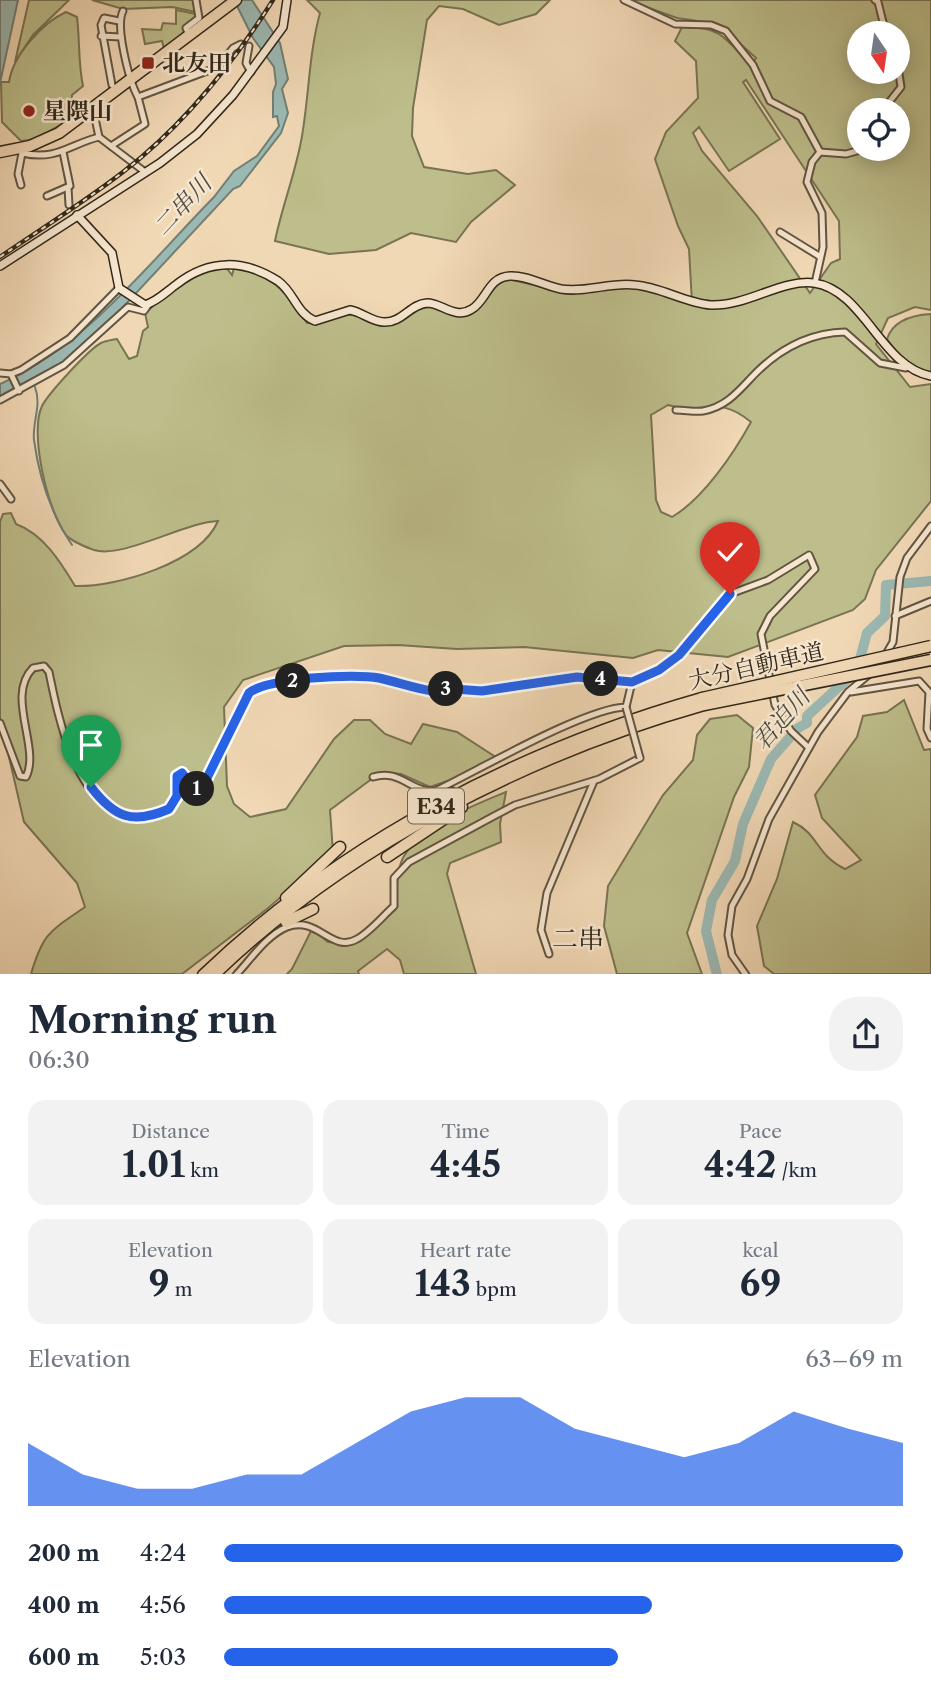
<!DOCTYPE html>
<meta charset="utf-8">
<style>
:root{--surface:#fff;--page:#f2f2f3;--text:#1f2937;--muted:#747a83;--accent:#2563eb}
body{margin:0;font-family:"Libre Caslon Text","Noto Serif JP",serif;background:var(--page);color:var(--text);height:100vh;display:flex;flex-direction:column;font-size:26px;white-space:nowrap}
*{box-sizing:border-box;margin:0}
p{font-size:23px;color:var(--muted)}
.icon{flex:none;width:38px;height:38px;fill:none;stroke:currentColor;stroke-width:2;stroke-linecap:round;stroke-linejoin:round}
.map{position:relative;height:974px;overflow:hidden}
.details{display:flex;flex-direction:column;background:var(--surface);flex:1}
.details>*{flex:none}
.needle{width:46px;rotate:167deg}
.buttons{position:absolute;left:847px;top:21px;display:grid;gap:14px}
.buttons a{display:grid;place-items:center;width:63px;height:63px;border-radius:50%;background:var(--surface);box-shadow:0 4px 18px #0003;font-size:35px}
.pin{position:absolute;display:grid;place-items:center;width:60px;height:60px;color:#fff;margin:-72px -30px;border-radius:50% 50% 50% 0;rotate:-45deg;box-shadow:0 0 7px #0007}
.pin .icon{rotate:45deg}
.km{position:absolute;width:35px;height:35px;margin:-18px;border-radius:50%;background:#222;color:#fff;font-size:19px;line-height:35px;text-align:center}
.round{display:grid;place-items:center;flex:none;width:74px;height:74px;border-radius:28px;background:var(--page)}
.overview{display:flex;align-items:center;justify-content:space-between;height:119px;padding:0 28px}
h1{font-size:38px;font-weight:800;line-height:52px}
.figures{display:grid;grid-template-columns:repeat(3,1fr);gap:10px;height:119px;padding:7px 28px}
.figures div{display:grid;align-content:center;border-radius:18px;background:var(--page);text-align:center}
.figures b{font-size:35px;font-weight:800}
.figures small{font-size:19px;font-weight:400}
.figures p{font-size:19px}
.chart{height:196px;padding:14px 28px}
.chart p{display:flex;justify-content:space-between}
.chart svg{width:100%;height:126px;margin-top:7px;fill:var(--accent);opacity:.7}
ul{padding:0 28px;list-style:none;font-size:23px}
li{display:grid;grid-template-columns:112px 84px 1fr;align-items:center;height:52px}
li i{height:18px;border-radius:9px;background:var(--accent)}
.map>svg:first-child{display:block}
</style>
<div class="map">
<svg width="931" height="975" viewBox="0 0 931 975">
<rect width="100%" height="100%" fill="#f1d8b5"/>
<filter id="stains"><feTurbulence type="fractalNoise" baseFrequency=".00286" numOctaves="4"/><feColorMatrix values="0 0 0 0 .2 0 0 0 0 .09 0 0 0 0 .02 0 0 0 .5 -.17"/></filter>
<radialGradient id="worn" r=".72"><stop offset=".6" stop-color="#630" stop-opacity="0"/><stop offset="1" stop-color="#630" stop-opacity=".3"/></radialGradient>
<g fill="#bdbe8b" stroke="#787453" stroke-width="2" fill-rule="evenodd">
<path d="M29 0H69L33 35 15 62Z"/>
<path d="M92 0H195L196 12 172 7 123 9Z"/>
<path d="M307 0H550L536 14 499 25 463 9 439 6 427 20 413 108 412 136 424 167 468 174 496 170 515 185 471 222 456 242 411 233 376 250 329 254 275 241C282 206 296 172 302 136 309 95 309 53 320 13Z"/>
<path d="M627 0H931V310L915 307 888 318 876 344 910 387 931 384V501L876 570 865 599 853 610 728 657 658 650 633 658 524 647 457 649 398 645 344 646 243 680 224 707 227 786 234 804 250 817 286 809 334 739 354 720H370L385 734 411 744 423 724 457 732 497 758 462 776 430 787 401 774 381 772 330 810 333 852 267 909 182 974H31C43 933 50 931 85 907L77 883 24 822 0 718V522L3 514 11 513 16 524C43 534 60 561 75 586 117 587 200 563 218 521 185 522 123 559 94 550 86 547 72 542 66 535 48 512 29 433 42 406 48 394 89 349 101 343 105 341 112 340 117 339L129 359 137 356 143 331 148 327 145 313C169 293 194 267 225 266L232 275 234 268C274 274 285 292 307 323 325 324 337 313 354 315 368 316 382 330 396 324 409 319 415 308 429 307 449 306 450 319 476 311L491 288 508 279 563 292 631 287 692 303 689 249 678 226 655 159 666 132 698 98 696 61 675 41 682 27C721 26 726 39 751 66L756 58 718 24 677 18ZM859 33H898V72H859ZM746 80 839 221 840 259 831 263 810 293 757 216 702 151 693 133 699 127 729 171 780 139 743 82ZM859 110H898V149H859ZM668 405C703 416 716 393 751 422 734 453 703 499 672 517L661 512 656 500 651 415Z"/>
<path d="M176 10 196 14 195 19 184 28 185 33 164 49 162 41 145 44 142 29 161 30 163 23 176 24Z"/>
<path d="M66 12 77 17C80 41 78 63 83 86L72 95V118L36 139 21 141 2 122 1 82H9C13 55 42 23 66 12Z"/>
<path d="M931 314V373L905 363 887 339C893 320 913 315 931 314Z"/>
<path d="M904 700 924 750 931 749V974H774L764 966 757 926 777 879 793 822C819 834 815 854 845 869L861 860 822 818 815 795 857 737 863 716 887 712Z"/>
<path d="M737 715 753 728 749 767 734 797 687 933 702 974H617L604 926 608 886 663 795 693 760 697 735 710 719Z"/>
<path d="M506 792 500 824 501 842 450 863 447 874 476 974H404L400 960 387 949 358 971 359 974 286 975 292 969 312 929 328 942 354 944 395 910C397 894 396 869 404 856 423 825 474 805 506 792Z"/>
</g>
<g fill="#9bb9b3" stroke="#717f76" stroke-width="2">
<path d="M0 0H18L0 83Z"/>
<path d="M234 0H252L280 43 288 79 282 89 288 113 281 133 240 186 233 189 98 334 58 366 0 397V384C86 346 149 263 214 197L234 171 257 156 279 126 277 116 273 117V92L276 84 274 67 253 38Z"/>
</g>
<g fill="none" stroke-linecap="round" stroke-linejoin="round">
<path stroke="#717f76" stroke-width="2" d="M35 387C42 406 32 422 34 440 39 477 52 515 72 545"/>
<path stroke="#9bb9b3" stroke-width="10" d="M717 975 706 931 712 900 735 861 743 824 771 759 798 728 807 723V716L857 670 867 633 885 616 886 585 931 581"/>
<defs>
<g id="street">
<path d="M624 0 675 24 711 25 726 31 753 65 770 101 801 117 820 152"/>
<path d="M875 0 878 2 885 30H893V33"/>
<path d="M123 11C115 26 129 81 138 97L218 67 233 48 241 44"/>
<path d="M189 35 186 28 199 18 196 0"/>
<path d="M101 36 121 37"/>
<path d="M249 46 246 63 251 72"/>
<path d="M112 85 101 25 104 18 119 21"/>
<path d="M93 109 99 137"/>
<path d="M883 110 901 87 898 67"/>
<path d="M111 146 145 124 138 97"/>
<path d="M20 148 22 153C57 161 70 144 99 137L145 172"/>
<path d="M820 152 846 154 864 149"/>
<path d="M21 185 18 174 22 153"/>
<path d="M68 188 69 205"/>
<path d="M47 196 70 186 63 152"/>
<path d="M780 232 819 256"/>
<path d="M815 283 823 247 822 213 807 182 812 162 820 152"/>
<path d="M0 373 11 374 21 370 70 338 119 288"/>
<path d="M11 374 19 391"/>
<path d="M0 400 64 365 128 307 144 311 149 304"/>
<path d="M676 410C685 410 695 412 703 411 725 407 737 393 751 378 776 351 808 333 845 332L880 363 906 368"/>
<path d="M0 484 11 499"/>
<path d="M895 616 931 601"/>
<path d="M851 692 919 681 929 692 927 729 931 738"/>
<path d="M0 723 20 776 26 777C41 748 5 696 33 668L44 666 49 672C58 717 78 817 137 815 153 815 166 813 175 801L177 776 180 773 195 790 204 784 244 701 254 689 288 681 359 675 432 691 439 688 482 691 577 676 632 682 659 670 679 655 730 594 768 580 809 555 815 569 770 616 761 634 775 705 791 731 808 747"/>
<path d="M373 777C401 768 412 795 437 790 479 770 585 708 626 707L632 682"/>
<path d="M549 954 541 930 547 893 594 781"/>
<path d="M236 975C251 959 267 935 287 927 317 915 332 954 357 939 370 932 382 917 394 906V878L409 862 494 816 515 805 599 779 640 758"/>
<path d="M746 975 732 955 728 935 732 906 747 879 769 819 818 732 848 692 879 666 893 642 900 577 907 558 931 526"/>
</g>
<g id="secondary">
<path d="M77 215 112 253 119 288 145 305C158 301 167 291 177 284 209 259 244 259 278 281 294 292 296 313 315 321L350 310C362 312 372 322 384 322 402 323 410 304 427 303 442 303 455 320 472 309 487 300 488 277 510 276 526 275 545 286 561 289 586 293 610 282 635 285 661 287 685 303 711 305 748 306 781 279 814 283 864 290 881 367 931 376"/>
<path d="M0 266 160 163 197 134 233 95 283 27 287 0"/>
</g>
<g id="highway">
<path d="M0 152 30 146 59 133 236 0"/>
<path d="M419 800 452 793"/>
<path d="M387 857 462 807"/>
<path d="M286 898 340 847"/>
<path d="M286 922 313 909"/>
<path d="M203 975C342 842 518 750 702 698"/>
<path d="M214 975C348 846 527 755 704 705"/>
</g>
</defs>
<use href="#street" stroke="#625542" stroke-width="9"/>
<use href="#secondary" stroke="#33291b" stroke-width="10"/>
<use href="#highway" stroke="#33291b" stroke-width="13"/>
<use href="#street" stroke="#f6e6cf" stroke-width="5"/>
<use href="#secondary" stroke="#f6e6cf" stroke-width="7"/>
<use href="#highway" stroke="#f1d8b5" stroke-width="10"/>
<defs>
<path id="rail" d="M0 257C41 229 84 202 123 172 184 125 232 65 273 0"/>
</defs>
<use href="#rail" stroke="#33291b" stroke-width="4.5"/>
<use href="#rail" stroke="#f6e6cf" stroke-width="2" stroke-dasharray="5" stroke-linecap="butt"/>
<defs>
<path id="street-bridge" d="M626 707 640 758"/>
<g id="highway-bridge">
<path d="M702 698 931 646"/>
<path d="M704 705 931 660"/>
</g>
</defs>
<use href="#street-bridge" stroke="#625542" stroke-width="9" stroke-linecap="butt"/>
<use href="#highway-bridge" stroke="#33291b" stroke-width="13" stroke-linecap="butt"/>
<use href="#street-bridge" stroke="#f6e6cf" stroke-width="5"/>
<use href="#highway-bridge" stroke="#f1d8b5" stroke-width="10"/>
</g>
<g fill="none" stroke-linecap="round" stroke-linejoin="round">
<defs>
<path id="route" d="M91 787C114 817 132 825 169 809L177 796V776L182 773 195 790 204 784 249 693C267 678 355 673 379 678 397 682 414 688 432 691L439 688 482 691 577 677 632 682 659 670 679 655 730 594"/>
</defs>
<use href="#route" stroke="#fff" stroke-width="14"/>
<use href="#route" stroke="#2563eb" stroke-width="9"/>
</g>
<g fill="#8f2418" stroke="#f6e6cf" stroke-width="2.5">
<rect x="141" y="56" width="14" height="14" rx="3.5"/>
<circle cx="29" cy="111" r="7"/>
</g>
<g text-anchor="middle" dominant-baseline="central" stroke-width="5" stroke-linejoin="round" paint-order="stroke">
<rect fill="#f6e6cf" stroke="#6e6251" stroke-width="2" x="408" y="788.5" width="56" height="35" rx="5"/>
<g font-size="21" font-weight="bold" fill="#33291b">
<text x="436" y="806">E34</text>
</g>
<g font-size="23" font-weight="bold" fill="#33291b" stroke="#f6e6cf" text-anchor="start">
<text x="162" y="63">北友田</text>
<text x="43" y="111">星隈山</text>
</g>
<g font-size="23" fill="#33291b" stroke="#f6e6cf">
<text transform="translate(756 666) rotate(-13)">大分自動車道</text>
</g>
<g font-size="24" font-style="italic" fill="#4d4d41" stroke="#f6e6cf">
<text transform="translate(182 205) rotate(-47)">二串川</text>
<text transform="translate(781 719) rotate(-49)">君迫川</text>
</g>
<g font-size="26" fill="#33291b" stroke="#f6e6cf">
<text x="578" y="939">二串</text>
</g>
</g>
<rect width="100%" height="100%" filter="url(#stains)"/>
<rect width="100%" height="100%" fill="url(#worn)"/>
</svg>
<div class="buttons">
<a><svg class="needle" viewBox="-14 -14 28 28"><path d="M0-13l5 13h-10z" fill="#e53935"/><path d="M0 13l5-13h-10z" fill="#747a83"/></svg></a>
<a><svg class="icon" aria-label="locate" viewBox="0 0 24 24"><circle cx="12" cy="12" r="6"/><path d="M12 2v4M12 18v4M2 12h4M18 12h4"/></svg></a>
</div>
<div class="pin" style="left:91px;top:787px;background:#1e9e55"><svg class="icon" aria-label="arrive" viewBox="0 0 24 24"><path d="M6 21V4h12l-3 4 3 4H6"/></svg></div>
<div class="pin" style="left:730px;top:594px;background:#d93025"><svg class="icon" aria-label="check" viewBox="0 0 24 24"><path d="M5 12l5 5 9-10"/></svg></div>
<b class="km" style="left:197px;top:789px">1</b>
<b class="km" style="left:293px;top:681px">2</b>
<b class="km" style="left:446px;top:689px">3</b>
<b class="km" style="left:601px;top:679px">4</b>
</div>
<section class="details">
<div class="overview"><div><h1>Morning run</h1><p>06:30</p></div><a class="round"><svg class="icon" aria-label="share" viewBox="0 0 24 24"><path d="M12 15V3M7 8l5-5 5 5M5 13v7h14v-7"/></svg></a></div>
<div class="figures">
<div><p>Distance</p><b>1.01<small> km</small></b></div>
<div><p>Time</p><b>4:45</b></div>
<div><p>Pace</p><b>4:42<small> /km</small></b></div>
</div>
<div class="figures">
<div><p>Elevation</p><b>9<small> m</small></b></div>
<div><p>Heart rate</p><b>143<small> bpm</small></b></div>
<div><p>kcal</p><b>69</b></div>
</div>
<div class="chart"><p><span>Elevation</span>63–69 m</p>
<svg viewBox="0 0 160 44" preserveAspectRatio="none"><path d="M0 44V22L10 33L20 38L30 38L40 33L50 33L60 22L70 11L80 6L90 6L100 17L110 22L120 27L130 22L140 11L150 17L160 22V44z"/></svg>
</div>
<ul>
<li><b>200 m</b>4:24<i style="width:100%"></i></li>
<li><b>400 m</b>4:56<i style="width:63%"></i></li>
<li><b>600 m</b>5:03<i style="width:58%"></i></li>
</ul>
</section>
